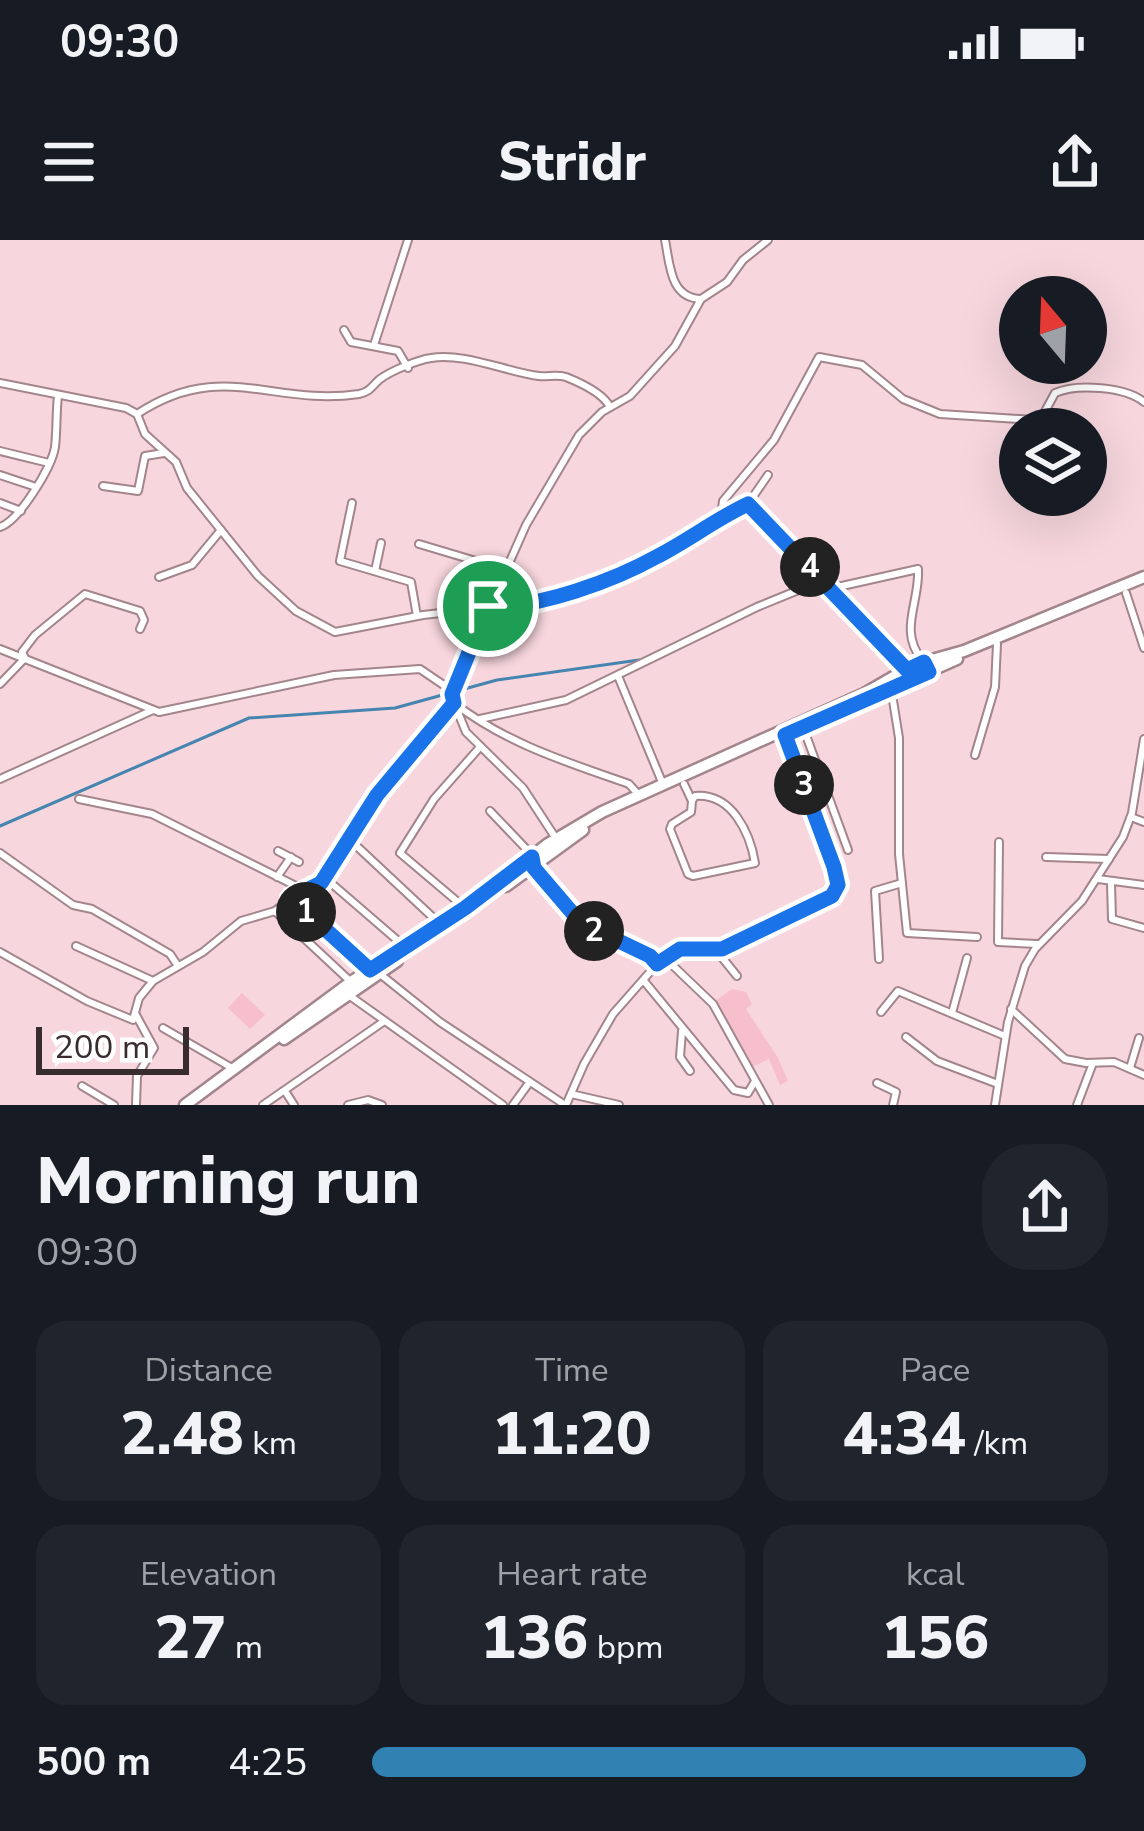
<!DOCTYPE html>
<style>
:root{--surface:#171b24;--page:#20242c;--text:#f1f3f6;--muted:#9ea1a6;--accent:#3182b3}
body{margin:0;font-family:"Nunito Sans",sans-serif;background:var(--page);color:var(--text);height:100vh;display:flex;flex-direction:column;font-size:45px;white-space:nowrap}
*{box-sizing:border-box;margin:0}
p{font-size:39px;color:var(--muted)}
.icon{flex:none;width:66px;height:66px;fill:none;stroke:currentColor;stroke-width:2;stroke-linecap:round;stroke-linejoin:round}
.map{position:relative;height:865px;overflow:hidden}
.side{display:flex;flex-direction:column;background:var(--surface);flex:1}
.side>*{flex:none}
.needle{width:78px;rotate:341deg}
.buttons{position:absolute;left:999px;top:36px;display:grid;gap:24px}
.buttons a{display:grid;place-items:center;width:108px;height:108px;border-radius:50%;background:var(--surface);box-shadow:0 12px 48px #0002;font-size:60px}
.scale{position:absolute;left:36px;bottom:30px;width:153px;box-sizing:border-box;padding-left:12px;border:6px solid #382c2e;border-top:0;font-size:33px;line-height:42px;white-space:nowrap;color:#382c2e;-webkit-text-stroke:9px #fff;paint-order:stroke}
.pin{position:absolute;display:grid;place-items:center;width:102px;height:102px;color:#fff;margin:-51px;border:6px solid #fff;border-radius:50%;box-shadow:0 3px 12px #0007}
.km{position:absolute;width:60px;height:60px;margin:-30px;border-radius:50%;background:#222;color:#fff;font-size:33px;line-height:60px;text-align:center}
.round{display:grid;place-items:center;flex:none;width:126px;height:126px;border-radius:48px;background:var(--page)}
.headline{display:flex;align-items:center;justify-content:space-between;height:204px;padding:0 36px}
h1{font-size:66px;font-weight:800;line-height:90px}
.stats{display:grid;grid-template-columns:repeat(3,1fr);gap:18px;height:204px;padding:12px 36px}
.stats div{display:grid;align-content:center;border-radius:30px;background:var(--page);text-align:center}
.stats b{font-size:60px;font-weight:800}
.stats small{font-size:33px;font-weight:400}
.stats p{font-size:33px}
ul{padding:0 36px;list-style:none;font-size:39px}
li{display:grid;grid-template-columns:192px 144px 1fr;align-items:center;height:90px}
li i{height:30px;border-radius:15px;background:var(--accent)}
.status{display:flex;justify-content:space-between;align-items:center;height:84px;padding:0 60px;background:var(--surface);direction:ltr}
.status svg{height:33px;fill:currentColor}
header{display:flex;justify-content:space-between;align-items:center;height:156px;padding:0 36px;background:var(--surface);font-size:54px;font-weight:800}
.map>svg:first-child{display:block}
</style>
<div class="status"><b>09:30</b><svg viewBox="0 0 49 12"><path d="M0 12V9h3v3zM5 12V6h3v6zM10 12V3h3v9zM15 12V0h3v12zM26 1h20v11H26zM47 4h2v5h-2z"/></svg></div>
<header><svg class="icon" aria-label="menu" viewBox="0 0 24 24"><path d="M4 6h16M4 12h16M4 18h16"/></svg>Stridr<svg class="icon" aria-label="share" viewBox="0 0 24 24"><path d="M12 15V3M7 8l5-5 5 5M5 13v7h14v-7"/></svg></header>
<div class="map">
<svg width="1144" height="865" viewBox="0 0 1144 865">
<rect width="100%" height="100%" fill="#f7d6dd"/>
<g fill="#f6bfcb">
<path d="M732 749 746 752 752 764 746 769 778 818 788 841 780 845 769 819 750 828 715 761Z"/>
<path d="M242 753 265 775 250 789 228 768Z"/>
</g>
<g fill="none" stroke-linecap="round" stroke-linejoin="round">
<path stroke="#4585b0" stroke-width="3" d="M0 586 249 478 395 468 497 440 639 420"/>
<defs>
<g id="street">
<path d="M665 0C670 25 670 58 701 59"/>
<path d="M344 90 351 102 398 111 408 128"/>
<path d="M374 105 408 0"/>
<path d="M0 143 126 168 137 174C222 118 273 167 359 154 370 152 372 146 380 139 391 131 417 120 431 118 463 112 507 132 539 136 548 137 556 134 566 137 581 143 603 153 610 167"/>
<path d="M137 174 145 194 176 222 187 248 258 336 296 371 335 392 423 375 522 364 609 338 649 321 714 280 748 264 768 235"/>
<path d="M0 211 49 223"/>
<path d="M0 235 36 247"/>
<path d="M103 246 138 251 145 216 164 213"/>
<path d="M0 263 21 271"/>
<path d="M352 263 340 321 411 342 417 376"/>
<path d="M748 264 905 428"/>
<path d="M721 276 723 261 774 200 819 117 862 125 903 159 940 174 1035 180 1042 177 1055 153C1077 143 1126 147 1144 162"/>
<path d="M0 287C19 281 52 227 55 207 57 190 56 173 58 156"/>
<path d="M419 304 506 330"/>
<path d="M375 331 381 303"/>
<path d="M159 337 192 325 221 290"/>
<path d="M833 348 918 329C920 363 898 390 922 420"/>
<path d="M1126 353 1144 408"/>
<path d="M0 409 159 472 334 435 420 429 448 448 466 492 523 548 555 597"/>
<path d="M618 436 662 542"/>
<path d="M0 444 25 418 22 412 35 395 85 354 140 371 144 380 140 389"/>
<path d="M891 448 899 498V614L907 693 977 697"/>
<path d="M451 454 526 285 579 195 602 172 630 156 675 106 701 59 727 42 743 20 768 0"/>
<path d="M480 479 566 460 757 367 823 340"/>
<path d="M803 487 848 610"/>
<path d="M975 515 995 447 997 404"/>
<path d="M0 539 153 470"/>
<path d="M684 544 692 561 691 572 672 584 670 589 688 634 693 636 755 623C750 593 732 553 695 556L692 561"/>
<path d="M79 559 152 574 302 649"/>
<path d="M490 571 533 616"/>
<path d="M1131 577 1144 582"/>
<path d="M348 598 441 685"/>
<path d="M999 602 998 702 1037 704"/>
<path d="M278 611 299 622"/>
<path d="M0 613 73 665 92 669 170 714 178 726"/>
<path d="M1046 617 1109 619"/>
<path d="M533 626 581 683 650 716 657 724 613 774 584 824 566 865"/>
<path d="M277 637 291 617"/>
<path d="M324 637 404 706"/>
<path d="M1098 639 1144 645"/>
<path d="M1111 643 1112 679 1144 688"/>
<path d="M291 658 370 730"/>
<path d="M465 668 400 613 434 559 480 507"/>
<path d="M275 671 351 742"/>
<path d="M76 706 153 741"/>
<path d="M716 710 737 736"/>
<path d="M0 712 87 761 133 780 139 758 153 741 203 712 241 681 275 671 298 653 321 643 377 555 454 463C507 504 567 522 629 544L638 554"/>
<path d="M666 719 713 764 769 865"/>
<path d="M879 719 875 651 902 643"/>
<path d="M657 724 680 709H722L824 662C839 652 839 643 834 627L785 495"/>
<path d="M380 734 440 782 565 865"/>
<path d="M644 741 734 850 748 853 755 841"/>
<path d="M350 756 503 865"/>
<path d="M1011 769 1065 819 1086 823 1114 822 1144 835"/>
<path d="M881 772 898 751 1005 796"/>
<path d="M952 773 967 718"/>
<path d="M163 788 232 828"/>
<path d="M682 791 680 817 690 831"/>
<path d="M906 797 937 821 998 844"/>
<path d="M1130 828 1139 798"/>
<path d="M877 843 896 852 893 865"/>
<path d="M82 846 114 865"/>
<path d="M285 851 294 865"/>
<path d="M571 854 619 865"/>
<path d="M136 865 137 836 154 808 136 775"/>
<path d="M263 865 383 782"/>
<path d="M348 865 368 860 382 865"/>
<path d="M513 865 529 843"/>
<path d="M995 865 1008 782 1025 726 1035 709 1082 661 1123 597 1132 573 1144 499"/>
<path d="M1077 865 1093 823"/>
</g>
<g id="secondary">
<path d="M887 450 957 419"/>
<path d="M506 646 583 590"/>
<path d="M284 799 397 721"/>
<path d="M185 865 351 742 465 668 548 604 602 572 864 454 914 425 964 411 1144 337"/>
</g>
</defs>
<use href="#street" stroke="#a3858c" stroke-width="10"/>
<use href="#secondary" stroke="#a3858c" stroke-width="15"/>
<use href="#street" stroke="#fff" stroke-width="6"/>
<use href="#secondary" stroke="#fff" stroke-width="10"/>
</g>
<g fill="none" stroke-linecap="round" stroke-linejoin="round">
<defs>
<path id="route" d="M748 264 907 430 924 422 929 432 785 495 834 627 838 645 832 656 722 709H680L657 724 650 716 581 683 534 628 532 617 465 668 370 730 291 658 321 643 377 555 454 463 452 454 488 366C538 369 615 340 658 316 689 300 716 279 748 264Z"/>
</defs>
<use href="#route" stroke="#fff" stroke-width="24"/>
<use href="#route" stroke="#1a73e8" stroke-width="15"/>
</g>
</svg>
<div class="buttons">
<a><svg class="needle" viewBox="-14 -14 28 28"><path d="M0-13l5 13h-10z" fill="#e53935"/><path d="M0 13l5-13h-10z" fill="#9ea1a6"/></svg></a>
<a><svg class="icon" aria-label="layers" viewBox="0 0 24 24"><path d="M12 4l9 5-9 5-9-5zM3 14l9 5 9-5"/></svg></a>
</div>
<div class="scale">200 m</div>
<div class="pin" style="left:488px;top:366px;background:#1e9e55"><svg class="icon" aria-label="arrive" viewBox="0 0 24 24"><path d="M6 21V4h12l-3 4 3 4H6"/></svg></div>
<b class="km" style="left:306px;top:672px">1</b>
<b class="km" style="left:594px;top:691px">2</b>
<b class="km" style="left:804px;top:545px">3</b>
<b class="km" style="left:810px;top:327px">4</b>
</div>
<section class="side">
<div class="headline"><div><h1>Morning run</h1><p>09:30</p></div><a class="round"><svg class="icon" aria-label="share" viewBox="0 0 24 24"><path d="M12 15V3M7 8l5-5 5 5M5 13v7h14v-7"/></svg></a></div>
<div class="stats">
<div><p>Distance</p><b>2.48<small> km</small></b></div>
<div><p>Time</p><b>11:20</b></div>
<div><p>Pace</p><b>4:34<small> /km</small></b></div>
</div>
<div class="stats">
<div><p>Elevation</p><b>27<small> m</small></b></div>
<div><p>Heart rate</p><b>136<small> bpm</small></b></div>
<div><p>kcal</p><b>156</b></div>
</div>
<ul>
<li><b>500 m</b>4:25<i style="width:97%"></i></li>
</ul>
</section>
